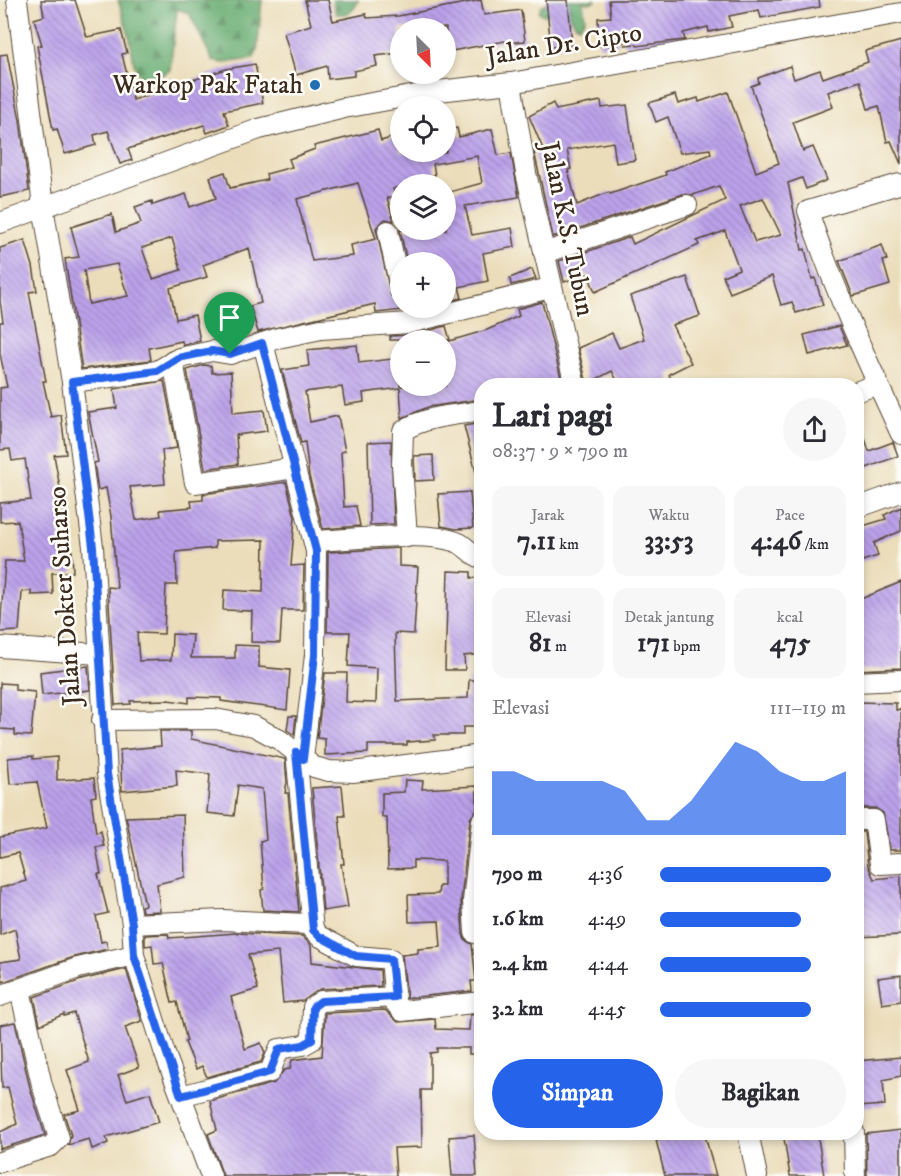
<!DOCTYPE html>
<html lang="id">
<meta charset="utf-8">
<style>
:root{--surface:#fff;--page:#f7f7f7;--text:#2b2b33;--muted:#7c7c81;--accent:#2563eb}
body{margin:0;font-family:"IM FELL DW Pica",serif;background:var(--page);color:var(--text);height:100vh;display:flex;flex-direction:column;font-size:22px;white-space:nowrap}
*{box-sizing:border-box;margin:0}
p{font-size:20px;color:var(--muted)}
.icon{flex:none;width:33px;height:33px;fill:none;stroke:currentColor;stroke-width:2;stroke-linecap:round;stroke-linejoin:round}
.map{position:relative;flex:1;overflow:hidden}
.drawer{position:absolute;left:474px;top:378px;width:390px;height:762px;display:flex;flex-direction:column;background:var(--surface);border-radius:24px;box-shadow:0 3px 9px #0003}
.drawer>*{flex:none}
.needle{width:39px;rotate:156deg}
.controls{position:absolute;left:390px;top:18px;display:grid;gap:12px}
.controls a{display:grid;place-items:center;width:66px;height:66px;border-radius:50%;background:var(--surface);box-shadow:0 3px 9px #0003;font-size:30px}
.pin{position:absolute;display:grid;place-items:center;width:51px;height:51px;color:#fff;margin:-62px -26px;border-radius:50% 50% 50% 0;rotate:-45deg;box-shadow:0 0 6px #0007}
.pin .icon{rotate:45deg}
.round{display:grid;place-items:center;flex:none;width:63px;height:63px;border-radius:32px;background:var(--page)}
.summary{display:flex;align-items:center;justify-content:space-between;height:102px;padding:0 18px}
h1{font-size:33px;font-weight:700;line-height:45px}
.figures{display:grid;grid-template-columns:repeat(3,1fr);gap:9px;height:102px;padding:6px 18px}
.figures div{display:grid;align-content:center;border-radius:15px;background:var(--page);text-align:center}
.figures b{font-size:26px;font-weight:700}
.figures small{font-size:16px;font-weight:400}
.figures p{font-size:16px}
.chart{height:168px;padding:12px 18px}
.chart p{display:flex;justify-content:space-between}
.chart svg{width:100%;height:108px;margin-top:6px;fill:var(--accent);opacity:.7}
.button{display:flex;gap:12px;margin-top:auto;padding:12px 18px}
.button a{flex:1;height:69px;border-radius:36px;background:var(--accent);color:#fff;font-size:24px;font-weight:700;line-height:69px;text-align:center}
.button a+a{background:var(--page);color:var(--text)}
ul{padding:0 18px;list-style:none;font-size:20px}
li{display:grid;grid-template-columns:96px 72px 1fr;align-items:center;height:45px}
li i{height:15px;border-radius:8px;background:var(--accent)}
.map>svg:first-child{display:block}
</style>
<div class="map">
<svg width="901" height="1176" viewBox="0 0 901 1176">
<defs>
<pattern id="forest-firs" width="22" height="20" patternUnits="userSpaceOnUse" patternTransform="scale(1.5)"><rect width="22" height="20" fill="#66ab70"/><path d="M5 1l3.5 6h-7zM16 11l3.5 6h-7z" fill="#558b5b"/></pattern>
<pattern id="building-back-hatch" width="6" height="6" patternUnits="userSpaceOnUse" patternTransform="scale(1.5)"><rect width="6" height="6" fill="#bca2eb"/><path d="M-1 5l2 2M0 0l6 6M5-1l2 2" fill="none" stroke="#9a84be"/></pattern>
</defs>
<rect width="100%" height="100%" fill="#fdfcf7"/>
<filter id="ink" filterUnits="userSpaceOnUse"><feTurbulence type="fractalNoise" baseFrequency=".0167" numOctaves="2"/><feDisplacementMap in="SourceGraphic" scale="12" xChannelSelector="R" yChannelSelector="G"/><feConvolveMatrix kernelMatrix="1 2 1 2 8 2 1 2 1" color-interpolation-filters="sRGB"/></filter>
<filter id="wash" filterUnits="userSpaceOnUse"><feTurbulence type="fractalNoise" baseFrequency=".008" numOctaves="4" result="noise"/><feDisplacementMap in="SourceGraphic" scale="24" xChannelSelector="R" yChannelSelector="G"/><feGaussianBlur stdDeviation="1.35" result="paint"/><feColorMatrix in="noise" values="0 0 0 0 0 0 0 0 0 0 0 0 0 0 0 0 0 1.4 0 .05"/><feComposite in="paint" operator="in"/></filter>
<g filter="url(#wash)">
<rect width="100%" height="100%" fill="#ebddba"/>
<g fill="url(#forest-firs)" stroke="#506a47" stroke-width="1.5">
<path d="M118 0H262L257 52 253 59 224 63 213 61 189 13 177 9 170 70 158 77H140L134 64 130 39Z"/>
<path d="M332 0H358V1C353 13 348 15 336 14Z"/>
<path d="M551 0H597L589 3 583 2 585 19 580 26 575 24 569 13 543 15 539 12 541 6Z"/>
</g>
<g id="blocks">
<g fill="url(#building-back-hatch)" fill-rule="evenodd">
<path d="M41 0H75L87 37 121 30 127 53 122 54 133 100 226 69 255 64 263 103 224 111 229 125 207 133 204 125 128 149 132 160 120 164 108 131 94 135 96 145 65 154 57 129 53 130 37 46 42 45 34 19 44 16Z"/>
<path d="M305 0H328L333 21 366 14 367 18 398 16 481 0 484 15 521 10 525 41 506 43 505 41 446 52V28H400V53L375 56 377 66 354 71V76L328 79 327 66 296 75 284 33 311 25Z"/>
<path d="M546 0H568L572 45 551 47Z"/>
<path d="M609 0H819L820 7 761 18 759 10 729 16 732 27 709 32 708 27 683 33 685 40 675 41 637 46 636 44 625 45 621 36 617 37 618 45 599 46 598 18 611 17Z"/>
<path d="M901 41V164L891 141 887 142 879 106 868 109 860 81 828 92 833 107 793 122 803 151 813 147 827 180 806 189 802 178 788 183 802 250 805 249 812 279 815 278 823 305 796 313 792 302 781 305 772 276 730 293 723 276 739 269 725 231 697 241 699 245 595 292 588 274 564 282 559 261 630 237 633 244 725 200 719 186 693 195 683 194 553 237 534 151 543 149 529 116 553 103 556 110 601 101 602 108 627 105 635 160 616 163 613 142 567 150 571 169 568 170 577 205 609 192 610 194 666 175 665 172 711 154 710 149 680 153 668 117 656 122 649 103 675 95 678 104 698 98 699 102 728 92 756 172 779 163 751 86 759 83 758 78 790 66 794 79 820 70 823 78 868 62 865 51ZM763 198 781 235 755 242 740 206Z"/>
<path d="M7 54 20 120 29 191 0 197V55Z"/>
<path d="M457 128 459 137 492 129 498 155 511 153 519 197 465 206 472 235 512 228 515 247 483 253 488 281 459 287 462 298 446 302V262H407L400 230H446V193L482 183 477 156 433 164 435 175 393 189 395 196 387 198 394 221 385 219 376 228 391 296 400 300V308H422L376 313 375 304 258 332 250 306 261 303 249 248 203 265 207 277 170 288 176 319 195 315 200 341 183 345 182 341 149 348 151 360 82 369 65 259 79 257 71 227 112 214 116 232 141 223 135 207 152 201 153 205 186 194 190 207 216 198 210 177 225 172 230 188 267 180 266 174 292 167 289 159 315 149 314 146 378 130 381 141 400 135V152H446V130ZM358 183 376 239 351 245 353 256 312 261 297 199ZM172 238 181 270 153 279 142 248ZM117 264 128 296 89 304 84 270Z"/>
<path d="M25 240 33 266 37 291 29 292 46 381H43L51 417 61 415 66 454 54 455 67 526 59 527 62 552 72 551 73 572 52 573 53 594 31 595V591L22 592 19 631 0 632 5 561H24L18 521 0 522V503L31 500 25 459 12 461 10 449 0 450V388L7 387 0 354V322H3L0 301V248Z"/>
<path d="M882 245 887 260 883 261 890 285 853 296 839 261Z"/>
<path d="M532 269 536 279 511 285 510 278Z"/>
<path d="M687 277 700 316 672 325 691 363 669 374 671 381 654 386H620L612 371 587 384 578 348 612 333 619 348 644 339 630 296Z"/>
<path d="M542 302 563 386H482V399L428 407 402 418 400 388 363 393 364 402 345 405 342 387 305 392 310 422 338 416 345 451 341 452 344 507 356 506 360 526 323 529 309 476 305 442 301 443 282 370 309 366 307 350 357 345 359 363 400 358V386H446V342L487 330 519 316 517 309Z"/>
<path d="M446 326 450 340H390V336L412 335Z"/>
<path d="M839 326 847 345 809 355 804 335Z"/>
<path d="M204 365 211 366 212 373 231 372 233 413 264 410 267 431 236 435 238 464 205 469 187 370Z"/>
<path d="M164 381 177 448 162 450 165 484 130 487 136 520 161 516 160 510 192 507 191 501 203 500V494L286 482 295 517 291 566 304 565 303 610H282L280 643 251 642 252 611 223 610 224 590 263 592 264 540 215 541V548L176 552 177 585H166L164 634 137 633 139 661 171 660 172 634 193 635 191 658H235V645L259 646V667L290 670 287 710 221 701V698L189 697V703L168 700 130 701 131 704 115 705 108 587 117 588 111 516 106 488 98 490 94 463 98 462 88 412 117 408 114 389Z"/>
<path d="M859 420 869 451 893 442 898 456 856 472Z"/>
<path d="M481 423 482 476H477L464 426Z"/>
<path d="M391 441 394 524 370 525 368 442Z"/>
<path d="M433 455 434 480 415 481 414 456Z"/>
<path d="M470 492 473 528 456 529 441 526 438 494Z"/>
<path d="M901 507V531L874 543 878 556 856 563V528L886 519 884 515Z"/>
<path d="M399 548V566L418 567 414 634 395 633 397 701 468 698 469 680H482V727H463V735H434L435 740 407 742V745H368V753L325 755V739L317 738 325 673H347L346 702 376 703 377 668 348 666 350 632H327L328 552Z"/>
<path d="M448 571 471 572V578H482V654L464 656 465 670H445Z"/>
<path d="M901 582V668L856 670V601Z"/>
<path d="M88 666 90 690 42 695 40 672Z"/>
<path d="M0 683 15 684V690L35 692 31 736 15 735V730L0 729Z"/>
<path d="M856 702 896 703V710L901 709V850H890L883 813 875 808H856Z"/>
<path d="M289 716H296L294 735 287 730Z"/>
<path d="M160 731H191V739L285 759 287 782 285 793H288L299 912 263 910 261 890 264 889 260 841 266 840 262 789 238 785 234 816 207 813 210 774 176 770 177 786 122 791 120 750 161 746Z"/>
<path d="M33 756V759L57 757V780L94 778 96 796 91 797 96 833 101 831 104 846 96 847 101 874H98L108 913 96 916 101 942 106 941 108 949 74 957 3 982 0 962 21 959 15 929 0 935V888L26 881 18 853 0 857V837L47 828 37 782 10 784 8 758Z"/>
<path d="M405 780 423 781 422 789 477 786V809L470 819 461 900 463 934 465 940 472 944 476 981H471L472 991 407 998 402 955 418 953V949L441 947 439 921 409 922 408 895 438 894 439 886H444V861L413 860V868L388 869 387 817H382V793L404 792Z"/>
<path d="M342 786 345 816H339L344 864H341L348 907 323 911 312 788Z"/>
<path d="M183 815 185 877 157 884 160 911 142 912 141 906 145 905 126 817Z"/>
<path d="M856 832H864L868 866 874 879 901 876V935L856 937Z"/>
<path d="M237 933 302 936 311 945 312 962 380 970 381 986 320 989 303 1001 283 1003 278 952 248 955 258 989 231 997 245 1049 261 1043 265 1053 261 1062 207 1077 202 1066 196 1069 185 1042 187 1041 177 1002 172 1003 163 963 154 964 152 945 145 946V935L168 934 169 938Z"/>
<path d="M126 969 142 1021 125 1027 139 1067 118 1075 127 1100 150 1093 159 1122 106 1137 108 1143 92 1149 89 1139 68 1145 71 1135 64 1114 80 1110 67 1070 89 1062 74 1013 64 1016V1014L40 1025 34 997 81 980Z"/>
<path d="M901 975V1001L882 1004 878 978Z"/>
<path d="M385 1010 398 1022 435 1019 436 1029 469 1030 470 1015 482 1014V1054H469V1048H437V1052L430 1053V1090H421L422 1147 394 1148 396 1176H223L208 1134 217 1130 210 1101 274 1083 284 1070 290 1069 292 1060 322 1056 325 1013Z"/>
<path d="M15 1022 30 1088 45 1135 0 1149V1132L17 1124 8 1087 2 1088 0 1025Z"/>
<path d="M901 1057V1076L883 1080 885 1105 856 1107V1061Z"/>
<path d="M901 1130V1176H867L866 1134Z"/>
<path d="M685 1132H704L716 1176H665L656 1140Z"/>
<path d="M783 1132H817L824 1176H790Z"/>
<path d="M474 1135 477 1176H452L449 1137Z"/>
</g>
</g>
</g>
<g filter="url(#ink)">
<use href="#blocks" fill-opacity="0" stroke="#554535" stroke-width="1.5"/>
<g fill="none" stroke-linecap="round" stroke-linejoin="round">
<defs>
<g id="minor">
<path d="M17 0 43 206 72 382 93 547 107 774 132 924 134 955 165 1054 211 1176"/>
<path d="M511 83 526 173 575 386"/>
<path d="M899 184 808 211C833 287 867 361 901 434"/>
<path d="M0 223 259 129 344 108 438 91 511 83 901 13"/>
<path d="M388 231 400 288"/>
<path d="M544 253 687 205"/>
<path d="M263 343 316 551 315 655 303 759"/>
<path d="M173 361 195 483 295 468"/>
<path d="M72 382 157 371 179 358 212 351 230 354 278 338 321 329 409 323 550 288"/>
<path d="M856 392 878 384"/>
<path d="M856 508 901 492"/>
<path d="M407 537 402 465 403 431C425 416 456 415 482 411"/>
<path d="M314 541C350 540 428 529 459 543 467 547 470 554 482 558"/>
<path d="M0 647 98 654"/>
<path d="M856 682 901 680"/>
<path d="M102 720 215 719 254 726 280 740 314 767 329 771 353 772 482 755"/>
<path d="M296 752 313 930"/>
<path d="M856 820H874L880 864 901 863"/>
<path d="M132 924 223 920 307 924 319 936 356 956 391 959 395 1003 402 1011 482 1002"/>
<path d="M475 933 473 901 482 820"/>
<path d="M0 996 78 968 134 955"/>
<path d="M181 1096 270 1072 279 1049 303 1045 312 1040 313 1007 321 1001 395 997"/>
<path d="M748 1132 757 1176"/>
<path d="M854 1132 855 1176"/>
<path d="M0 1162 51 1146 59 1138 42 1085 20 990"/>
</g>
</defs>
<use href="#minor" stroke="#554535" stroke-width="22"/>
<use href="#minor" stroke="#fff" stroke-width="20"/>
</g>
</g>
<g fill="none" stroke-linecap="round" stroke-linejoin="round" filter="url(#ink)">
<defs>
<path id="route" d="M262 343 316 551 315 655 303 759 296 752 313 930 319 936 356 956 391 959 395 997 321 1001 313 1007 312 1040 303 1045 279 1049 270 1072 181 1096 134 955 132 924 107 774 93 547 72 382 157 371 178 358 212 351 230 354Z"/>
</defs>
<use href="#route" stroke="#fff" stroke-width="12"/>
<use href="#route" stroke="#2563eb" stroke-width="8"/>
</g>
<circle fill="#1f6fb2" stroke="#fdfcf7" stroke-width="2" cx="315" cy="85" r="6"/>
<g text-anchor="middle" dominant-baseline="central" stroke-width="5" stroke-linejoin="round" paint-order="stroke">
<g font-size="26" fill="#3b2a1e" stroke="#fdfcf7">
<text transform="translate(564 45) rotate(-9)">Jalan Dr. Cipto</text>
<text transform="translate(567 229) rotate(78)">Jalan K.S. Tubun</text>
<text transform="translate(65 596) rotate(-94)">Jalan Dokter Suharso</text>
</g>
<g font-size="26" fill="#3b2a1e" stroke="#fdfcf7" text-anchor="end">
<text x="303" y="85">Warkop Pak Fatah</text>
</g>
</g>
</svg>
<div class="controls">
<a><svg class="needle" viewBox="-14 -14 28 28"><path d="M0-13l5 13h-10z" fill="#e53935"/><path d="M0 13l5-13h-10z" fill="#7c7c81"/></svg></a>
<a><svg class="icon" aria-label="locate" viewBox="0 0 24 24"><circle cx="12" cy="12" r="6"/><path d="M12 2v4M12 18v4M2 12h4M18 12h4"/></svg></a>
<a><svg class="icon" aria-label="layers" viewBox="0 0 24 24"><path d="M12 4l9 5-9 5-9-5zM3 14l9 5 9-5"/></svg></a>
<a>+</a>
<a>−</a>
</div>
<div class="pin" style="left:230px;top:354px;background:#1e9e55"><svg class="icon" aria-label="arrive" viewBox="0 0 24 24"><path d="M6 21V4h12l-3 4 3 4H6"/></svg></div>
<section class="drawer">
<div class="summary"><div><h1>Lari pagi</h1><p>08:37 · 9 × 790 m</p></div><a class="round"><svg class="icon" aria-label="share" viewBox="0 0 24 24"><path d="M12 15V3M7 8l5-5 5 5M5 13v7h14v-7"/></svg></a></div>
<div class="figures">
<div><p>Jarak</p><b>7.11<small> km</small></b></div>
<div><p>Waktu</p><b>33:53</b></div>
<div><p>Pace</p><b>4:46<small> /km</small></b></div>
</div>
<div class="figures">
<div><p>Elevasi</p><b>81<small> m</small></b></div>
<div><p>Detak jantung</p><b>171<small> bpm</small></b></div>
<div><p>kcal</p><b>475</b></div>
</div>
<div class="chart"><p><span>Elevasi</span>111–119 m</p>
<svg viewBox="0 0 160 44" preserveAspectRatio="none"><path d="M0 44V18L10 18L20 22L30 22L40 22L50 22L60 26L70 38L80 38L90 30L100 18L110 6L120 10L130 18L140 22L150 22L160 18V44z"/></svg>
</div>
<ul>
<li><b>790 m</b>4:36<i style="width:92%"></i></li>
<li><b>1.6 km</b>4:49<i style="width:76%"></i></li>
<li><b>2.4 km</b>4:44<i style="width:81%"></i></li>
<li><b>3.2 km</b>4:45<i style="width:81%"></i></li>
</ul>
<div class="button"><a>Simpan</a><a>Bagikan</a></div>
</section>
</div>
